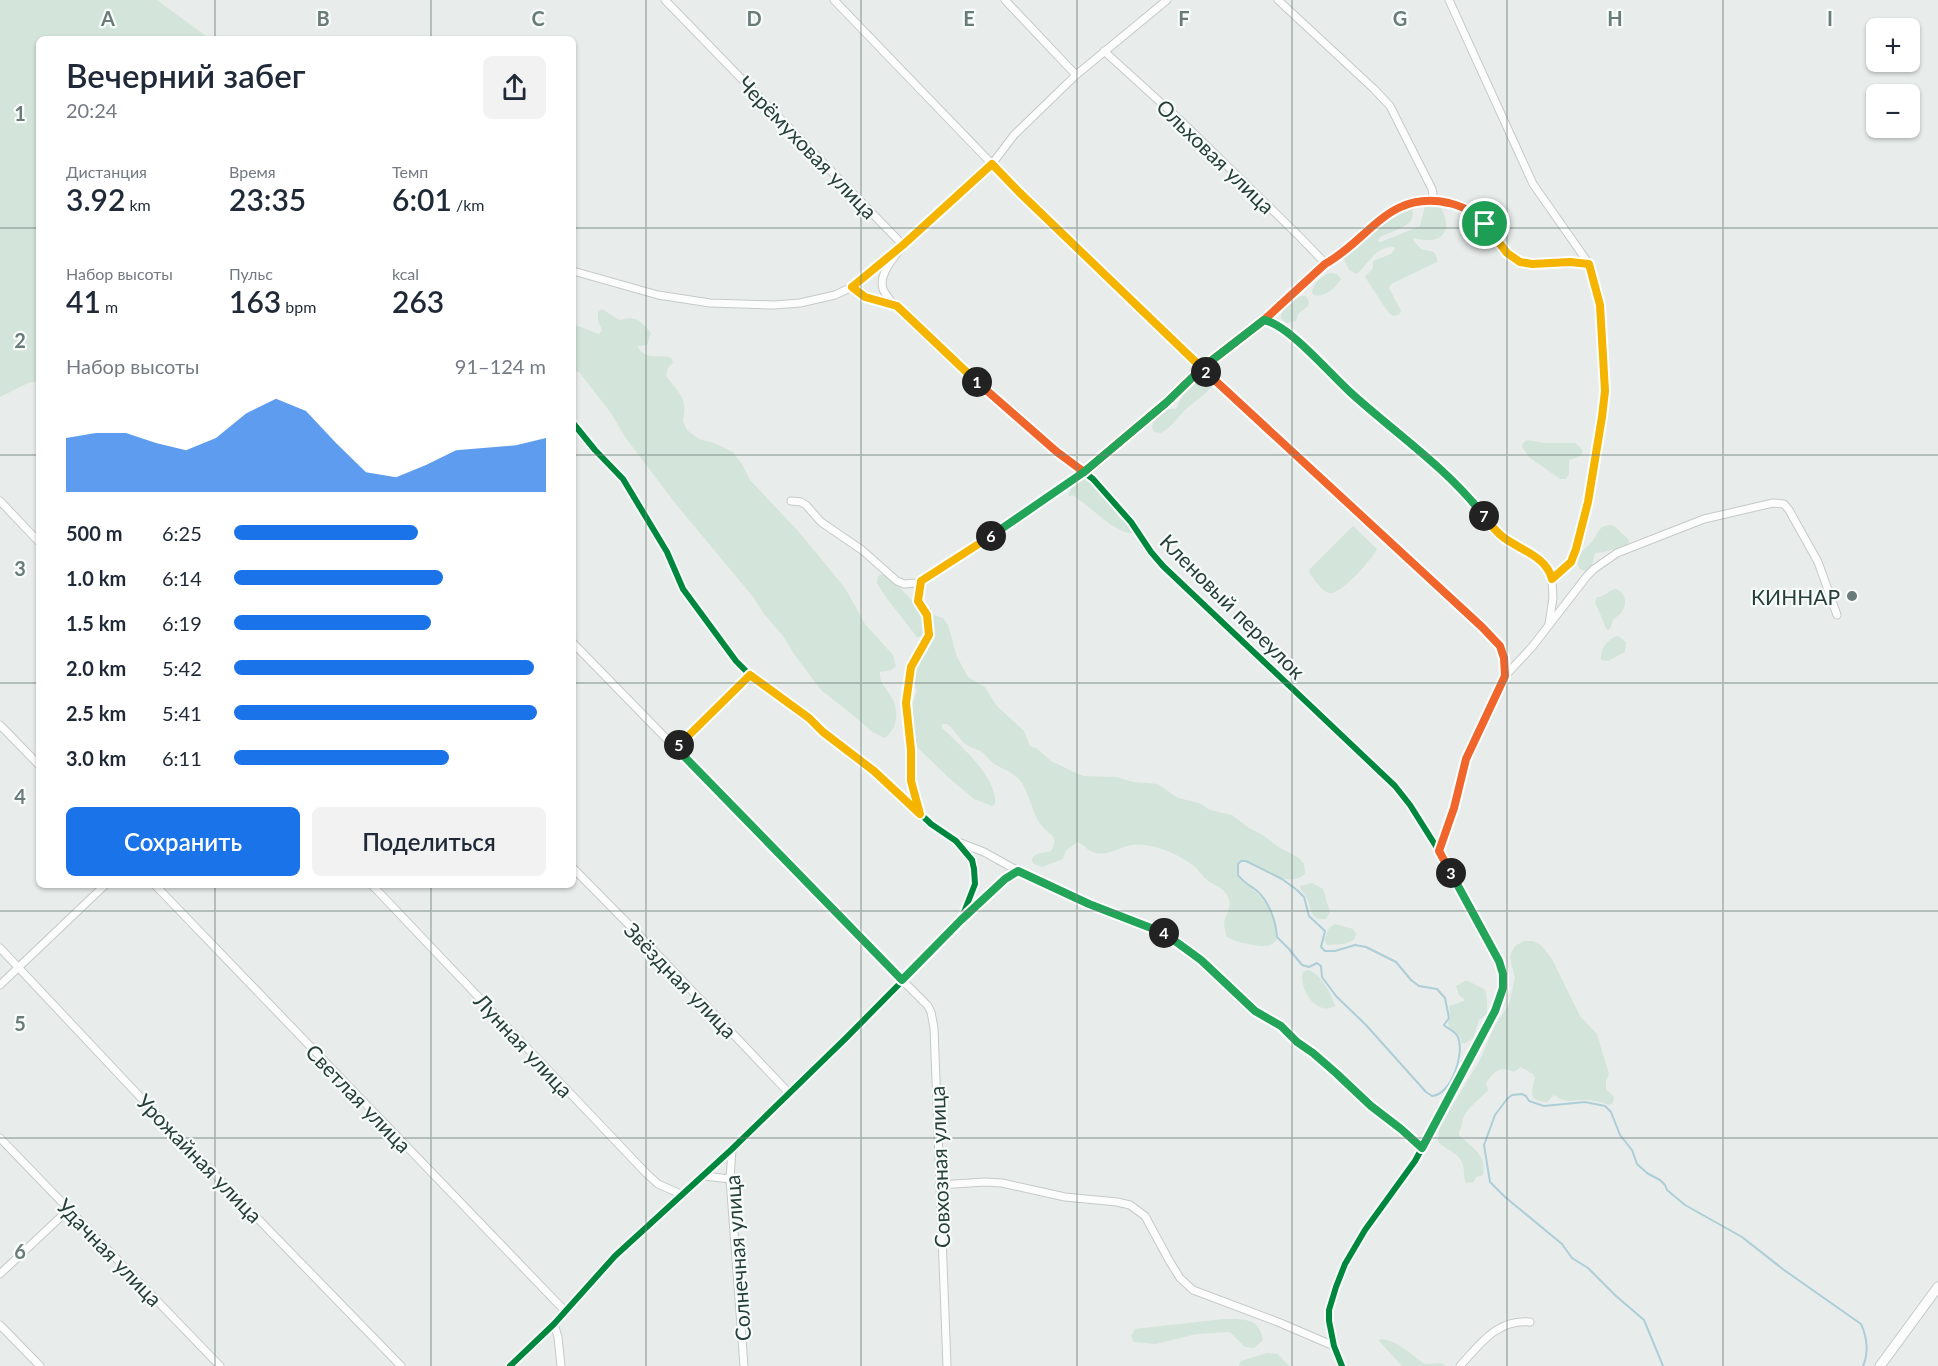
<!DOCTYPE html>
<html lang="ru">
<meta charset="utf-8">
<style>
:root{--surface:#fff;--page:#f2f2f3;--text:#1f2937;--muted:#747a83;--accent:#1a73e8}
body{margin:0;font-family:Lato,sans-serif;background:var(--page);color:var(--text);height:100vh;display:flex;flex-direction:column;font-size:22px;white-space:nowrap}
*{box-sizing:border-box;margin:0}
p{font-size:20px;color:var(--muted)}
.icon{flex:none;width:33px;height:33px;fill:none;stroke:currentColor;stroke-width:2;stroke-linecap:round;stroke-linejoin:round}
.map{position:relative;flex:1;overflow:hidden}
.drawer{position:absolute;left:36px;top:36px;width:540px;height:852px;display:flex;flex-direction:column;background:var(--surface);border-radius:9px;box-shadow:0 2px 4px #0004}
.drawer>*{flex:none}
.fabs{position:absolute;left:1866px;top:18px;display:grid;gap:12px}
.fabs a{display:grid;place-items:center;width:54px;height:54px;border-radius:9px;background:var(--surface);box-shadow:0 2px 4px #0004;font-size:30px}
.pin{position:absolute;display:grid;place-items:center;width:51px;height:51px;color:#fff;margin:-26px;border:3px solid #fff;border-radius:50%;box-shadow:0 2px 6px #0007}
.km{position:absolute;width:30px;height:30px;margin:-15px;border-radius:50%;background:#222;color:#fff;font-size:16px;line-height:30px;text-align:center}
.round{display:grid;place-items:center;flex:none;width:63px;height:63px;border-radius:9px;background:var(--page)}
.overview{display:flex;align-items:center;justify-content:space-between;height:102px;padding:0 30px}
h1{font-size:33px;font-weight:600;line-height:45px}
.figures{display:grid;grid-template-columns:repeat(3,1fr);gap:9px;height:102px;padding:6px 30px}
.figures div{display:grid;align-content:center}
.figures b{font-size:30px;font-weight:600}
.figures small{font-size:16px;font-weight:400}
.figures p{font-size:16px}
.chart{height:168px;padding:12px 30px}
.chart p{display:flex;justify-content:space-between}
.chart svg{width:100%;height:108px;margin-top:6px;fill:var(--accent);opacity:.7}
.action{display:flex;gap:12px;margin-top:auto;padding:12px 30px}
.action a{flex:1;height:69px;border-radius:9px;background:var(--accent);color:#fff;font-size:24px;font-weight:600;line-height:69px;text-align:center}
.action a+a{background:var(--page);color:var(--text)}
ul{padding:0 30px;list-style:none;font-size:20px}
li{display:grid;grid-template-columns:96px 72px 1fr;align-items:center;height:45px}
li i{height:15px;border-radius:8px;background:var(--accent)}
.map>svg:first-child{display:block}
</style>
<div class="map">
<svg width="1938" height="1366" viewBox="0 0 1938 1366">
<rect width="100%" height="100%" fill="#e8edeb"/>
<g fill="#d3e4da">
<path d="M0 0H157L210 39H39V381L28 383 0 397Z"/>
<path d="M1432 204 1440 206C1455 232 1441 246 1414 238L1413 240 1421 249 1434 252 1437 258V262L1391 284 1389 288 1401 311 1399 315 1393 316 1388 312 1365 277 1373 268V261L1391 254 1395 249 1394 247C1375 246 1369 263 1357 274L1349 270 1343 257 1357 248 1364 238 1405 207H1411C1421 225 1392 231 1380 237L1378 241 1381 242 1420 226 1425 206Z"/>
<path d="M1330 273 1337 274 1341 279C1335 288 1325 298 1314 295L1312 292C1313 283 1322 276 1330 273Z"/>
<path d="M1301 296H1306L1309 302 1308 306 1298 314 1296 321 1286 323 1281 318C1281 308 1291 299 1301 296Z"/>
<path d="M602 309 619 320 630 318 638 320 645 326 651 333 647 345 637 346C647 362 657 353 671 358L673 363 668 368 666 376C679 393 688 398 683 421L687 430 699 439 714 443 733 452 742 464 750 480 799 532 845 588 865 624 893 655 896 666 891 670 880 672C879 684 887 688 892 698 899 711 898 729 884 738L871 731 859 720 821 690 794 654 783 636 764 614 754 598 675 503 625 437 611 413 579 372 573 371V324L599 334 602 330 598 321V312Z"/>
<path d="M1203 377 1211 381 1212 386C1204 396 1195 401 1186 409 1178 417 1171 428 1161 433L1154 432 1152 428 1154 419 1167 409H1176C1181 397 1190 383 1203 377Z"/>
<path d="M1527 440 1545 443H1575L1583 450 1581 456 1569 460V474L1566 479H1560L1529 457 1522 447 1523 443Z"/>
<path d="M1081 478 1096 486 1119 517 1133 528 1132 533C1116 535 1086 502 1072 495L1068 497 1072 485Z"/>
<path d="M1609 525 1614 526 1629 540 1628 545 1604 552 1595 553 1592 565 1587 571 1580 569C1573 555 1582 552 1590 544 1595 539 1597 532 1602 527Z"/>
<path d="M1353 526 1377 549C1371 560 1342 594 1330 593 1321 592 1316 580 1310 574L1309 570Z"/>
<path d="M882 574 886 575C899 587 934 616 924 637H917L885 596 877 583 878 576Z"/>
<path d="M1616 589C1626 593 1628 604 1621 613 1619 616 1615 617 1613 620 1612 623 1611 626 1610 629L1607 630 1595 602 1597 597C1605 597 1608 590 1616 589Z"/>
<path d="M934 615 943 618 948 625 957 657 968 677 985 687 996 705 1024 731 1030 746 1036 748 1051 761 1076 773 1084 776 1116 777 1133 782 1158 784 1178 798 1199 803 1210 810 1232 815 1249 828 1263 835 1277 846 1299 858 1304 864 1305 874C1288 889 1262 869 1246 861H1241L1238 864V875L1240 878C1253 891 1264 896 1273 916 1282 938 1278 950 1253 945 1243 943 1236 942 1227 937 1225 931 1223 925 1225 919 1228 911 1232 905 1228 897 1224 887 1214 886 1207 880 1202 876 1199 870 1194 866 1178 854 1154 843 1133 845 1119 846 1107 858 1093 852 1087 850 1083 844 1078 842L1066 850 1063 859 1042 867 1034 864 1032 861C1033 852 1044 853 1051 851 1060 835 1049 835 1041 825 1034 817 1029 794 1022 783 1015 773 1005 770 996 765 990 762 987 756 982 752 977 749 970 748 965 744 958 738 955 729 947 724H942V728C960 745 998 778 995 804L992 806 974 799 949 778 916 746 911 724V710L917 690 912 683 915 664 932 637V620Z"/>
<path d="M1618 636 1626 642 1625 652 1608 661 1601 660C1599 650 1609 637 1618 636Z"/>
<path d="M1312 883 1323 889 1330 912 1326 919C1312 921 1312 912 1308 901 1306 896 1303 892 1300 888V886Z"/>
<path d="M1335 924 1353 929 1356 934 1354 940 1344 944 1327 945 1324 940 1329 928Z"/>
<path d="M1524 941H1533L1541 945 1552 959 1580 1016 1597 1034 1609 1074 1606 1081V1089L1614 1097 1613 1103 1609 1105C1600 1102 1593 1100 1583 1100 1569 1100 1567 1104 1554 1095L1547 1102C1527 1102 1532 1090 1535 1078L1533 1074 1521 1067 1514 1072C1501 1066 1495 1070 1486 1083L1488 1090C1481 1098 1471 1105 1466 1113 1461 1119 1463 1126 1459 1132V1135C1472 1148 1487 1154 1483 1175L1476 1177 1474 1182 1466 1183C1463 1176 1465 1169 1462 1162 1458 1153 1445 1149 1438 1142L1439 1128 1480 1060 1495 1025 1509 1004 1515 978 1510 958 1511 953 1515 946Z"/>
<path d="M1309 970C1322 976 1331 993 1335 1006 1316 1017 1298 988 1303 971Z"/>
<path d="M1465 981H1468L1484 989C1488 994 1487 1007 1487 1014L1479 1020 1473 1038 1466 1043H1462L1459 1035 1449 1027 1448 1022 1450 1018 1449 1006 1464 1001V999L1459 995 1456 986Z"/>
<path d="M1224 1319C1243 1319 1259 1317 1263 1340L1254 1348 1245 1347 1230 1332 1197 1334 1155 1344 1134 1342 1131 1336 1135 1329Z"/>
<path d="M1381 1339C1399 1341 1411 1355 1425 1364L1441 1363 1446 1366H1402L1379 1341Z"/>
<path d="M1267 1353 1278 1354 1289 1366H1239L1241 1361Z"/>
</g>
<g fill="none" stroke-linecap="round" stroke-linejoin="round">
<g stroke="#adced7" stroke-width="2">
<path d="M1241 861H1246L1282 879 1297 890 1304 897 1309 916 1325 931 1321 947 1325 951H1335L1355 945 1366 947 1396 962 1411 980 1419 986 1437 989 1445 998 1449 1018 1444 1025C1448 1029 1455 1031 1458 1037 1465 1054 1451 1095 1432 1096L1426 1092 1366 1025 1336 996 1322 977 1321 966 1317 963 1309 967 1302 965 1289 949 1277 937C1276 921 1269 901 1256 890 1249 885 1243 882 1238 875V864Z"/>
<path d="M1663 1366 1644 1320 1616 1296 1588 1268 1572 1258 1562 1244 1505 1197 1490 1182 1484 1145 1495 1115 1507 1099 1512 1095 1522 1094 1526 1096 1529 1101 1544 1106 1585 1102 1605 1106 1611 1112 1620 1135 1632 1150 1637 1164 1647 1173 1660 1180 1665 1185 1667 1190 1685 1205 1742 1237 1784 1270 1861 1324C1867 1337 1869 1353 1863 1366"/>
</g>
<defs>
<g id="minor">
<path d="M665 0 903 245C895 257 878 274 883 289 885 294 890 300 894 305"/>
<path d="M834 0 1019 192 1202 368 1497 642 1504 658 1505 676 1466 759 1454 808 1439 851"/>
<path d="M1005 0 1076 75"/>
<path d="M1278 0 1374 89 1390 106 1432 189 1433 194 1430 200"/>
<path d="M1449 0 1533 184 1589 264 1600 305 1605 391 1602 417 1588 502 1582 530 1573 558 1567 566 1557 573 1552 580"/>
<path d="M1104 51 1181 121 1298 235 1325 263"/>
<path d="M573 271 658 295 710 303 774 305 800 303 835 295 852 287 903 245 992 164 1014 135 1076 75 1167 0"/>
<path d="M852 287 865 297 897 306 974 379 1046 443 1093 479 1131 522 1151 552 1163 566 1395 786 1410 805 1439 851 1499 961 1503 974V988L1488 1027 1415 1161 1365 1230 1345 1264 1336 1287 1329 1310V1321L1334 1346 1342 1366"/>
<path d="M1264 320 1274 322 1287 331 1352 393 1423 453 1472 502 1498 532 1541 562 1548 570 1552 580 1553 598 1549 624"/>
<path d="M0 501 39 542"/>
<path d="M791 501 801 502 806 505 821 522 862 550 897 581 904 584 917 583 1035 507 1084 472 1167 402 1202 368 1264 320 1325 263C1352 250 1370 221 1398 207 1421 195 1462 198 1480 218 1493 232 1502 255 1520 262 1530 266 1543 263 1552 262 1565 261 1577 262 1589 264"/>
<path d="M573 643 902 980 928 1006 931 1012 934 1028 947 1366"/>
<path d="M1505 676 1532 647 1587 576 1594 569 1617 553 1704 519 1773 503 1784 504 1789 510 1818 562 1837 615"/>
<path d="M0 725 39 765"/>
<path d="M676 748 750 675"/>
<path d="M919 811 911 781V750L906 703 911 667 929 635 927 615 918 601 921 581"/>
<path d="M958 842 984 852 1018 871"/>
<path d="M573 868 640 936 789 1093"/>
<path d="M155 885 565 1311"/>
<path d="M372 885 646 1173 658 1184 683 1195"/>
<path d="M964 917 1005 879 1018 871 1089 904 1162 932 1173 939 1201 960 1255 1011 1281 1026 1297 1042 1313 1053 1371 1106 1401 1129 1422 1148"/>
<path d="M0 948 160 1118 401 1366"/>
<path d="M0 985 105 885"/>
<path d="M0 1138 220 1366"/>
<path d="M732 1149 730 1179 744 1366"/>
<path d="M704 1176 730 1179"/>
<path d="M939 1185 985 1182 1002 1183 1065 1197 1117 1202 1130 1205 1145 1216 1170 1262 1180 1278 1193 1290 1278 1322 1334 1346"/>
<path d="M0 1274 68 1210"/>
<path d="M554 1324 558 1337 561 1366"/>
<path d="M0 1325 40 1366"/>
<path d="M510 1366 554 1324 615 1256 732 1149 846 1038 933 950 961 920 975 884 974 869 972 860 956 841 931 824 874 770 823 732 809 718 750 675 736 661 683 589 667 552 623 479 595 450 573 423"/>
<path d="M1460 1366C1480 1344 1497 1319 1530 1322"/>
</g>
<path id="tertiary" d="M1880 1366 1938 1287"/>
</defs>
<use href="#minor" stroke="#c5cac8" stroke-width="9"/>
<use href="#tertiary" stroke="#c5cac8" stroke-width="11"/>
<use href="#minor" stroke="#fcfcfc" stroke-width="7"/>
<use href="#tertiary" stroke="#fcfcfc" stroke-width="9"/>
<defs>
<g id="cycleway">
<path d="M852 287 865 297 897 306 974 379 1046 443 1093 479 1131 522 1151 552 1163 566 1395 786 1410 805 1439 851 1499 961 1503 974V988L1488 1027 1415 1161 1365 1230 1345 1264 1336 1287 1329 1310V1321L1334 1346 1342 1366"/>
<path d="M510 1366 554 1324 615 1256 732 1149 846 1038 933 950 961 920 975 884 974 869 972 860 956 841 931 824 874 770 823 732 809 718 750 675 736 661 683 589 667 552 623 479 595 450 573 423"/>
</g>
</defs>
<use href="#cycleway" stroke="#f7fbf9" stroke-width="10"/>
<use href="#cycleway" stroke="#00873e" stroke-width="6"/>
</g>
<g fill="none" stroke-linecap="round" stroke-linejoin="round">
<defs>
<path id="split-1" d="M977 382 1057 452 1084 472 1167 402 1202 368 1264 320 1325 264C1369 240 1389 189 1449 203 1464 207 1475 212 1485 224"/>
<path id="split-2" d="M977 382 897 306 865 297 852 287 903 245 992 164 1019 192 1206 372"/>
<path id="split-3" d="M1206 372 1482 627 1500 646 1504 658 1505 676 1466 759 1454 808 1439 851 1451 873"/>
<path id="split-4" d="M1164 933 1201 960 1255 1011 1281 1026 1297 1042 1313 1053 1336 1073 1371 1106 1401 1129 1422 1148 1495 1011 1503 988V974L1499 961 1451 873"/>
<path id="split-5" d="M679 745 676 748 902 980 961 920 1005 879 1018 871 1089 904 1164 933"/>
<path id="split-6" d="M679 745 750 675 809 718 823 732 874 771 920 814 911 781V750L906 703 911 667 929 635 927 615 918 601 921 581 991 536"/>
<path id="split-7" d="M991 536 1084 472 1167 402 1202 368 1264 320C1289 325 1329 373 1350 392 1395 433 1446 467 1484 516"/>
<path id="split-8" d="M1484 516C1490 524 1495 531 1503 537 1520 550 1546 556 1552 579L1571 562 1576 549 1588 502 1602 417 1605 391 1600 305 1589 264 1570 262 1532 264 1520 262 1507 253 1485 224"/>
</defs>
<use href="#split-1" stroke="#fff" stroke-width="12"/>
<use href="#split-2" stroke="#fff" stroke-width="12"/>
<use href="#split-3" stroke="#fff" stroke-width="12"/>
<use href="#split-4" stroke="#fff" stroke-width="12"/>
<use href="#split-5" stroke="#fff" stroke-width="12"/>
<use href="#split-6" stroke="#fff" stroke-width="12"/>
<use href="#split-7" stroke="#fff" stroke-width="12"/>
<use href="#split-8" stroke="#fff" stroke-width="12"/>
<use href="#split-1" stroke="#f0652b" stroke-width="8"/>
<use href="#split-2" stroke="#f5b400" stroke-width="8"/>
<use href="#split-3" stroke="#f0652b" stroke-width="8"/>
<use href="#split-4" stroke="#22a559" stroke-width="8"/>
<use href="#split-5" stroke="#22a559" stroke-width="8"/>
<use href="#split-6" stroke="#f5b400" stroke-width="8"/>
<use href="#split-7" stroke="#22a559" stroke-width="8"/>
<use href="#split-8" stroke="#f5b400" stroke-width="8"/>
</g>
<path fill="none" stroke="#6a7c79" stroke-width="1.5" stroke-opacity="0.55" d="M215 0V39M431 0V39M646 0V1366M861 0V1366M1077 0V1366M1292 0V1366M1507 0V1366M1723 0V1366M0 228H39M573 228H1938M0 455H39M573 455H1938M0 683H39M573 683H1938M215 885V1366M431 885V1366M0 911H1938M0 1138H1938"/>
<circle fill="#6a7c79" stroke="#f7fbf9" stroke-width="2" cx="1852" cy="596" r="6"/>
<g text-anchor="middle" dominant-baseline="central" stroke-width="4.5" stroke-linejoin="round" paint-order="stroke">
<g font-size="21" fill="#263f3b" stroke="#f7fbf9">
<text transform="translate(808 147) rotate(46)">Черёмуховая улица</text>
<text transform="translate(1216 156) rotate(44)">Ольховая улица</text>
<text transform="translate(1233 606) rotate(45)">Кленовый переулок</text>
<text transform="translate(681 980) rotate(46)">Звёздная улица</text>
<text transform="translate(524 1045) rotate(47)">Лунная улица</text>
<text transform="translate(359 1098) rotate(46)">Светлая улица</text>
<text transform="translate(200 1158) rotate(46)">Урожайная улица</text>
<text transform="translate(939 1167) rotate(-92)">Совхозная улица</text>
<text transform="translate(110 1252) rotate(46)">Удачная улица</text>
<text transform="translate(737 1258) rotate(-94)">Солнечная улица</text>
</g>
<g font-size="21" fill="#263f3b" stroke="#f7fbf9" text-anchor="end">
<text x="1840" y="596">КИННАР</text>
</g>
</g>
<g font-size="20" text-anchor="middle" font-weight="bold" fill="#6a7c79" stroke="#f7fbf9" stroke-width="4.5" stroke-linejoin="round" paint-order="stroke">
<text x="108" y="26">A</text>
<text x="323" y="26">B</text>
<text x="538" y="26">C</text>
<text x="754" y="26">D</text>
<text x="969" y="26">E</text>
<text x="1184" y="26">F</text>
<text x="1400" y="26">G</text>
<text x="1615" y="26">H</text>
<text x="1830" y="26">I</text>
<text x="20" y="121">1</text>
<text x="20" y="348">2</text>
<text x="20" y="576">3</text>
<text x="20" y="804">4</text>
<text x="20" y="1031">5</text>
<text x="20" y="1259">6</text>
</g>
</svg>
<div class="fabs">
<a>+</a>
<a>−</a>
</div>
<div class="pin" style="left:1485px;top:224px;background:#1e9e55"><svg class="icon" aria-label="arrive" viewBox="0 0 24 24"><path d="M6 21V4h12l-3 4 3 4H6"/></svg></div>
<b class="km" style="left:977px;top:382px">1</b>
<b class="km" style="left:1206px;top:372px">2</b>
<b class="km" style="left:1451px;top:873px">3</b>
<b class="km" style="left:1164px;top:933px">4</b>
<b class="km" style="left:679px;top:745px">5</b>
<b class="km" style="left:991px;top:536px">6</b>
<b class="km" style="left:1484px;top:516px">7</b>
<section class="drawer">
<div class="overview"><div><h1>Вечерний забег</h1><p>20:24</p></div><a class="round"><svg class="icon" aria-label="share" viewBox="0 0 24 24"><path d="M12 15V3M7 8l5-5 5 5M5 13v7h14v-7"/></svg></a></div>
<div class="figures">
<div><p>Дистанция</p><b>3.92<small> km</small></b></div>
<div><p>Время</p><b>23:35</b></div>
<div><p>Темп</p><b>6:01<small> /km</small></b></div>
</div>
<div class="figures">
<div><p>Набор высоты</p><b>41<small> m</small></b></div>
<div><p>Пульс</p><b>163<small> bpm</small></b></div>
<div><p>kcal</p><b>263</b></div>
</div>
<div class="chart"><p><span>Набор высоты</span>91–124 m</p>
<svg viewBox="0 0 160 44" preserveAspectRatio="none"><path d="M0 44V22L10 20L20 20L30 24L40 27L50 22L60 12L70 6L80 11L90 24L100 36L110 38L120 33L130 27L140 26L150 25L160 22V44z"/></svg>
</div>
<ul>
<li><b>500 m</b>6:25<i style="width:59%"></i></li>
<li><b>1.0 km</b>6:14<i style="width:67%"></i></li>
<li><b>1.5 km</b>6:19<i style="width:63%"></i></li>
<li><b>2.0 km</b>5:42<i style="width:96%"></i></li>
<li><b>2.5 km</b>5:41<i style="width:97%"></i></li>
<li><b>3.0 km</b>6:11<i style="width:69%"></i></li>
</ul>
<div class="action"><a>Сохранить</a><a>Поделиться</a></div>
</section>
</div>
